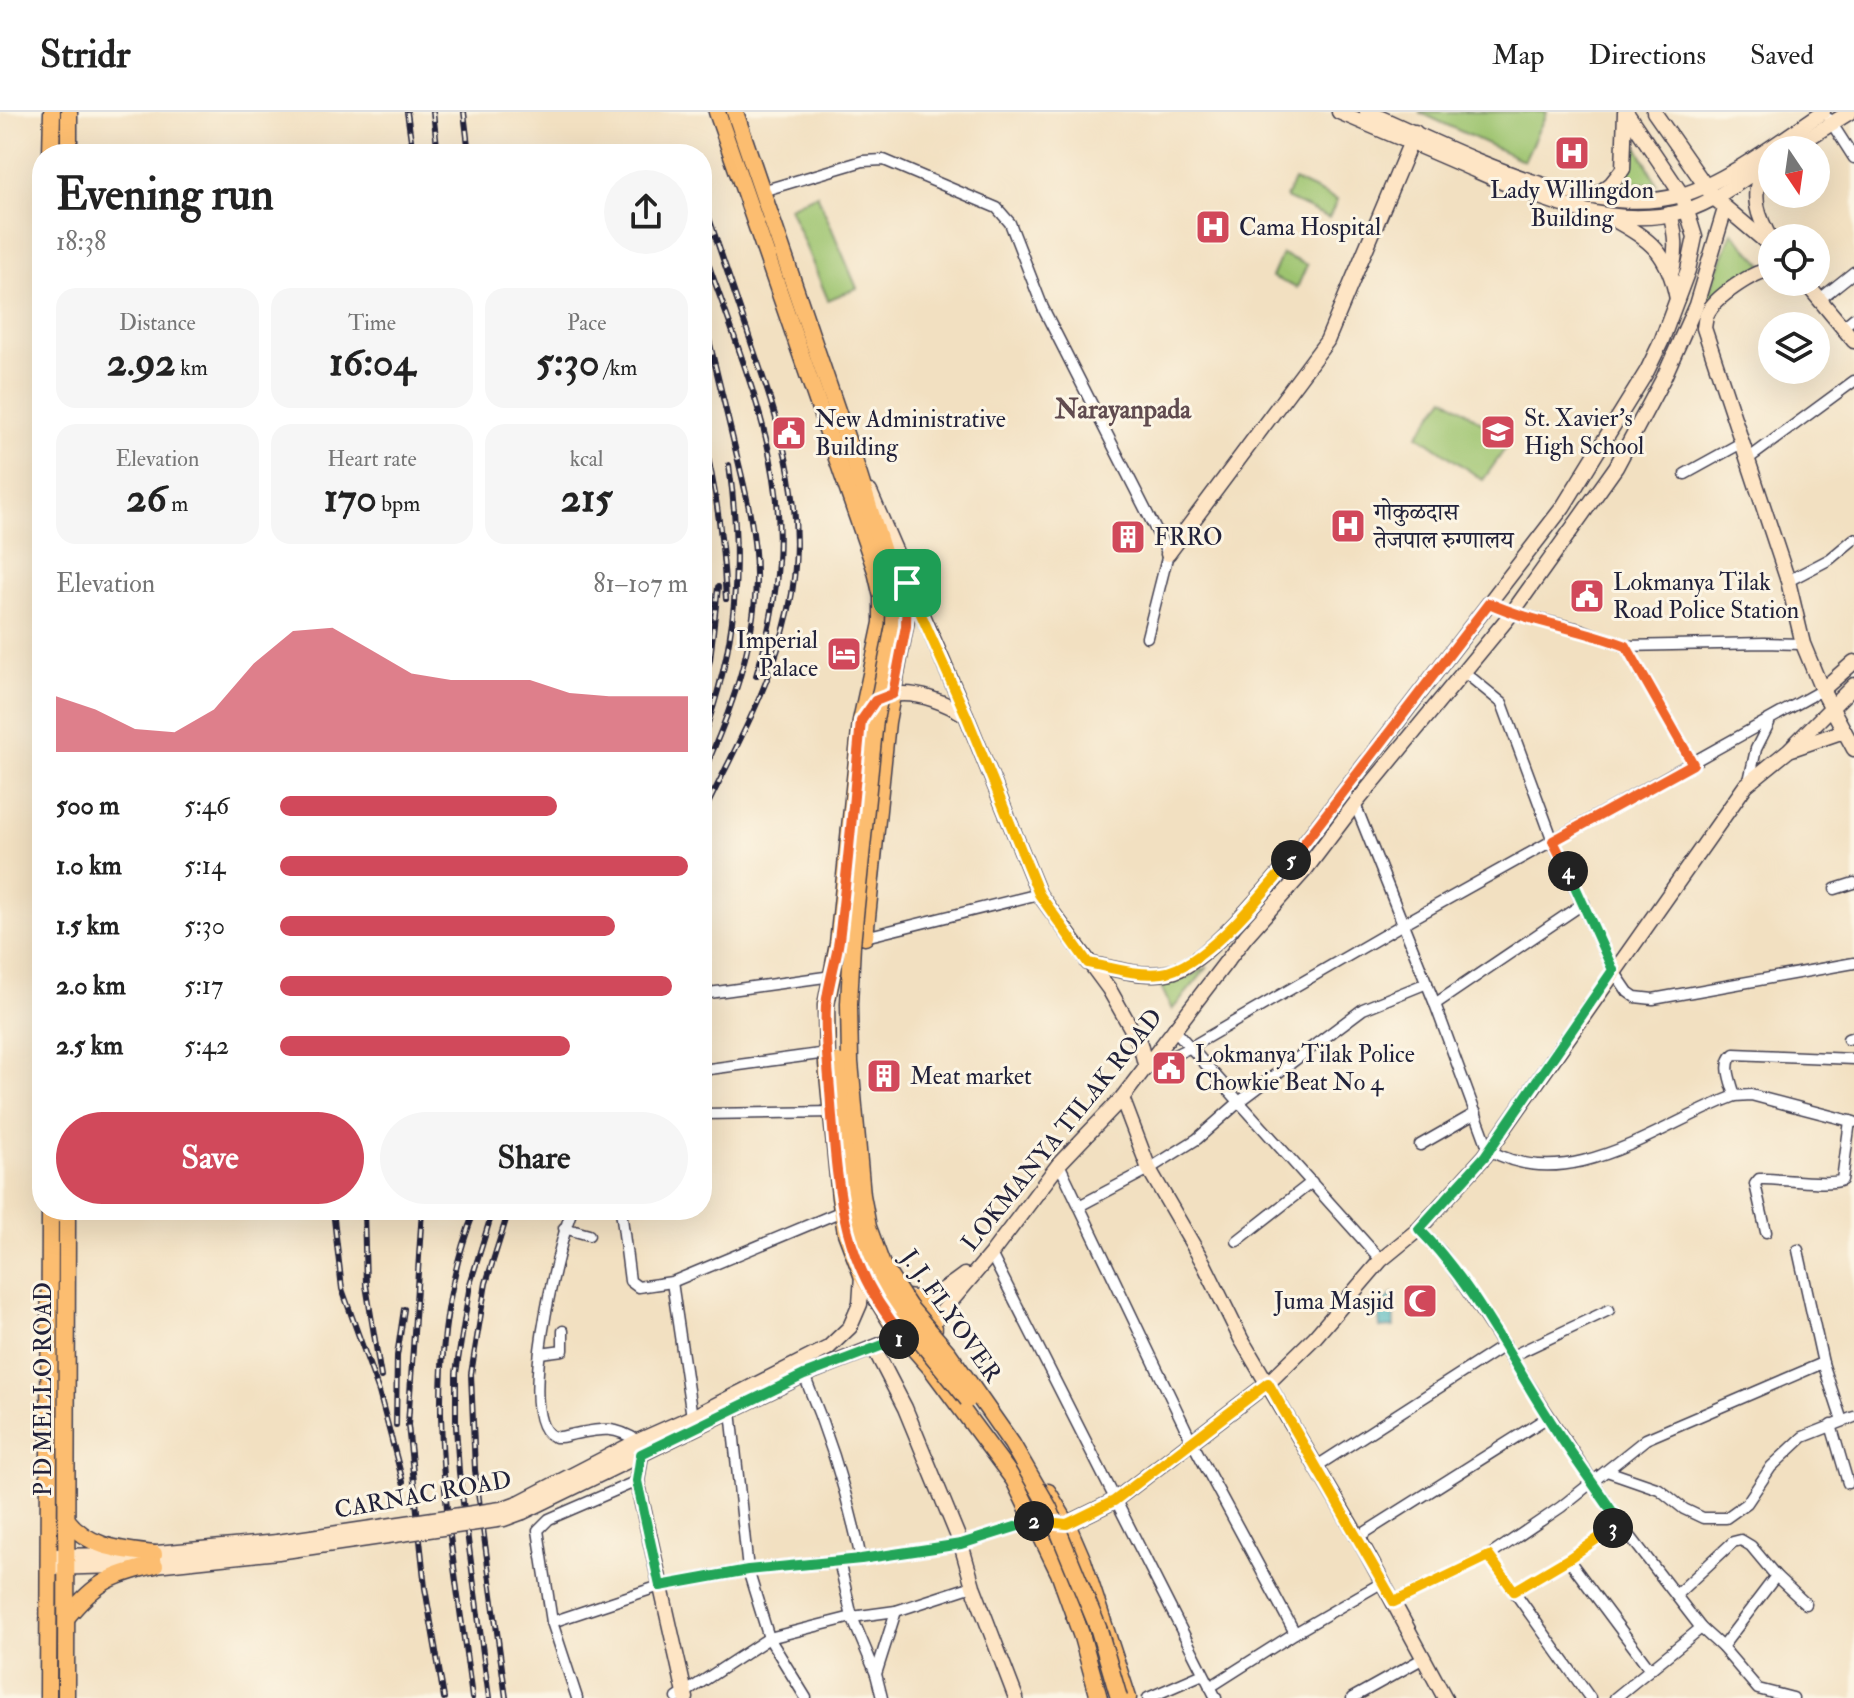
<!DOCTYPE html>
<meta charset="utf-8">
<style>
:root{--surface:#fff;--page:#f6f6f6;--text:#222;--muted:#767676;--line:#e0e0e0;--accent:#d1495b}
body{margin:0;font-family:"IM FELL Double Pica","Noto Serif Devanagari",serif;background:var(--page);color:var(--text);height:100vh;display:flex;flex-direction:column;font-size:30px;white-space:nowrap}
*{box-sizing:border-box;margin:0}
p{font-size:26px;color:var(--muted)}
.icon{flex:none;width:44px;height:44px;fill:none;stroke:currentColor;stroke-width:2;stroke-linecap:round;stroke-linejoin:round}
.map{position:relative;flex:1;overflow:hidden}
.details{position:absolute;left:32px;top:32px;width:680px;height:1076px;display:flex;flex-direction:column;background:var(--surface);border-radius:32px;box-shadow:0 8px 32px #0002}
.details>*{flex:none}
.needle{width:52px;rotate:167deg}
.controls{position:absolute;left:1758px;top:24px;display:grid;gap:16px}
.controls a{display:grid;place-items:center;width:72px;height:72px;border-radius:50%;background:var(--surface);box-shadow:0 8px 32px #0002;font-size:40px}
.pin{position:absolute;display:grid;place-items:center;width:68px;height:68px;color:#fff;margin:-34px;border-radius:16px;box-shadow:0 4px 12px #0006}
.km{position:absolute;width:40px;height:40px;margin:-20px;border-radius:50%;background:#222;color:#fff;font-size:22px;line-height:40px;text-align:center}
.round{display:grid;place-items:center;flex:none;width:84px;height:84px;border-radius:42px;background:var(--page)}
.overview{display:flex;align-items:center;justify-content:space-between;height:136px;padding:0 24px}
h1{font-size:44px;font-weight:800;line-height:60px}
.stats{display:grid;grid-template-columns:repeat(3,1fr);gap:12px;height:136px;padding:8px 24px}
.stats div{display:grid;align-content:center;border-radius:20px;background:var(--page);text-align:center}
.stats b{font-size:40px;font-weight:800}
.stats small{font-size:22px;font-weight:400}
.stats p{font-size:22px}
.chart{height:224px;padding:16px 24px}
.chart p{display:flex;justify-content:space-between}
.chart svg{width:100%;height:144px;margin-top:8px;fill:var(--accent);opacity:.7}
.cta{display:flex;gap:16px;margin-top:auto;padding:16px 24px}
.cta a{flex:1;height:92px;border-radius:48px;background:var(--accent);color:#fff;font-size:32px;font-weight:800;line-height:92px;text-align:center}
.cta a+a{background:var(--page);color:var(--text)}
ul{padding:0 24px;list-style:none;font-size:26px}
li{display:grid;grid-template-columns:128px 96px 1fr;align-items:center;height:60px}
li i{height:20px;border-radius:10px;background:var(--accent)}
header{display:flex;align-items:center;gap:48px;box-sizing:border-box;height:112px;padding:0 40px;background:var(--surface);border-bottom:2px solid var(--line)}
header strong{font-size:38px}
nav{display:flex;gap:44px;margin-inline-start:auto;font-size:28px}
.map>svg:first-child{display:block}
</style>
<header>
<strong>Stridr</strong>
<nav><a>Map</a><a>Directions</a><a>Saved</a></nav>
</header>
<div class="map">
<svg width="1854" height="1586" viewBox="0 0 1854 1586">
<rect width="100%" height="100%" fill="#fcf5e5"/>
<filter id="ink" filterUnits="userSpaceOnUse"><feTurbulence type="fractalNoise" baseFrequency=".0125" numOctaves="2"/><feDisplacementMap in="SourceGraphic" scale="16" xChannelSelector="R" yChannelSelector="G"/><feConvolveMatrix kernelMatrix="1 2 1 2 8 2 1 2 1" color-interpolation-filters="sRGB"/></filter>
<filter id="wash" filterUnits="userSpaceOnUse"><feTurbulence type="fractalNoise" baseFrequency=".006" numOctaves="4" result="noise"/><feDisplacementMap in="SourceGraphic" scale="32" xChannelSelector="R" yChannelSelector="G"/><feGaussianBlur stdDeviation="1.8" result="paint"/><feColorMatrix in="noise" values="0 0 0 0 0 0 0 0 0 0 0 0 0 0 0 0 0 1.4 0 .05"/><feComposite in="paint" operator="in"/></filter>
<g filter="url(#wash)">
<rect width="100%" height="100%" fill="#f2e0c1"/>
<g fill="#9ec46f" stroke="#607355" stroke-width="2">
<path d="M1419 0H1547L1524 49Z"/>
<path d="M1636 32 1657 72 1624 70Z"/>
<path d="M1294 68 1337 88 1329 106 1286 86Z"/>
<path d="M817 82 857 176 828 188 789 95Z"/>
<path d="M1732 120 1764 154 1704 195Z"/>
<path d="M1282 142 1307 153 1297 176 1272 165Z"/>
<path d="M1445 285 1510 330 1483 368 1418 323Z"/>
<path d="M1208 855 1172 898 1157 866 1189 865Z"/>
</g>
<path fill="#42b2bb" stroke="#326a7b" stroke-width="2" d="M1393 1182 1394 1215 1380 1216 1378 1195Z"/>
</g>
<g filter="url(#ink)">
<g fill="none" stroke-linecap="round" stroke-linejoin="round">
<defs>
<g id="street">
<path d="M1829 7 1854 46"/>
<path d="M762 79 863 49 884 48 997 96 1010 111 1043 196 1168 442 1147 525"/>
<path d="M1820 187 1854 160"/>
<path d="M1843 215 1854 206"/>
<path d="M1748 347 1854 269"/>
<path d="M1685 362 1743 330"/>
<path d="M1788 469 1830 447 1854 427"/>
<path d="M1489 491 1512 501 1580 517 1626 534 1764 531 1803 532"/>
<path d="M1626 534 1693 652"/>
<path d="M1463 559 1502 591 1553 729 1613 858 1628 880 1635 885 1653 887 1854 851"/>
<path d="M1749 669 1756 637 1769 611"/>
<path d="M1355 692 1435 892 1489 1038C1570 1085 1660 1012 1735 984L1751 983 1854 1010"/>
<path d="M1835 777 1854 771"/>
<path d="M865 825 1039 782"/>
<path d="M702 882 832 864"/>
<path d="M1435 892 1584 791"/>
<path d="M1173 916 1381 1148"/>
<path d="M1848 927 1854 925"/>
<path d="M1147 956 1189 936 1403 812 1822 578"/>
<path d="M702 958 827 941"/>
<path d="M1735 984C1732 971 1722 952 1734 942L1854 947"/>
<path d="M702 1002 836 1000"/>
<path d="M1420 1033 1476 1001"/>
<path d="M1059 1052 1192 1330 1295 1521"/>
<path d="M1079 1094 1149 1057 1197 1027 1239 990 1363 897 1427 871"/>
<path d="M572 1098C560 1127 511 1318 556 1325 560 1326 569 1323 574 1322 601 1317 613 1313 638 1329"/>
<path d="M621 1098 630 1169 638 1175 672 1170 842 1099"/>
<path d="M564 1116 589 1123"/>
<path d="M1419 1117 1442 1141 1620 1411 1701 1516 1722 1535 1758 1577 1793 1586"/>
<path d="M1766 1120 1755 1072 1759 1067H1764C1780 1067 1831 1074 1842 1068L1850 1009"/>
<path d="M1237 1129 1312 1070"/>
<path d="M1798 1138 1823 1251 1842 1309"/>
<path d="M991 1142 1216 1586"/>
<path d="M672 1170 692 1305"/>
<path d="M540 1241 563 1238V1219"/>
<path d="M1512 1244 1609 1198"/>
<path d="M804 1263C829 1323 848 1383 861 1447"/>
<path d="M731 1299 748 1458 769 1526 806 1586"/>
<path d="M1831 1313 1848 1371"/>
<path d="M1317 1354 1505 1233"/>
<path d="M1607 1359 1659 1377 1684 1397 1703 1406H1726L1747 1391 1771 1355 1803 1325 1854 1305"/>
<path d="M1358 1425 1548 1305"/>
<path d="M1489 1444 1590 1586"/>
<path d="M1568 1447 1650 1557"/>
<path d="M839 1449 852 1505 876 1562"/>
<path d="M1514 1479 1568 1447 1620 1411"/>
<path d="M1676 1483 1733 1430 1741 1428 1751 1434 1776 1464 1806 1492"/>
<path d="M1394 1490 1489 1444 1561 1395 1646 1327 1823 1251"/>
<path d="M552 1510 660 1474 748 1458 861 1447 961 1432 1034 1409"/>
<path d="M1722 1535 1776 1464"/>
<path d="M1210 1575 1295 1521 1383 1470"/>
<path d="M577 1586 552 1510 538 1418 549 1407 637 1369"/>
<path d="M677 1586 769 1526 852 1505 896 1499 973 1474"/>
<path d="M882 1586 876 1562 896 1499"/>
<path d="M1148 1586 1203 1562"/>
<path d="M1352 1586 1422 1547"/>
<path d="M1615 1586 1701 1516"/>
</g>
<g id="secondary">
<path d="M1339 0C1381 18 1422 35 1463 53 1532 83 1611 122 1687 98 1718 88 1745 65 1772 49"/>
<path d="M1367 0C1454 37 1585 110 1681 83 1725 71 1784 26 1823 0"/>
<path d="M1654 0 1714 86 1772 135"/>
<path d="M1789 38 1850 0"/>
<path d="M1764 56C1749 83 1758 105 1772 130"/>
<path d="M1594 85 1611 72 1623 57 1625 0"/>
<path d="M1670 102C1676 123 1677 137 1672 159"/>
<path d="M1611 106C1651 128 1668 140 1677 187"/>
<path d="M1772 158C1754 158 1714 186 1707 202 1705 206 1705 211 1704 216L1788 469 1803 532 1822 578 1854 637"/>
<path d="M1805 170 1854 229"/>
<path d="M870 380 966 603 1039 782 1109 877 1140 932 1146 956"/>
<path d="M1168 442 1327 229 1415 20"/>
<path d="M1822 578 1854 550"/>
<path d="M882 586C910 575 942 589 966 603"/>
<path d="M1792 637 1844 619"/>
<path d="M1088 851C1116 857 1147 867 1175 859 1209 848 1271 771 1296 742L1563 395 1647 259 1661 230 1688 158 1695 125 1682 83 1626 0"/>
<path d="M1122 986 1149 1057 1204 1152 1241 1227 1358 1425 1445 1586"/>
<path d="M908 1185C930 1190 948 1175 964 1163"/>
<path d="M874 1236 905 1296 961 1432 973 1474 1016 1586"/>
<path d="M641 1342 637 1369 686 1586"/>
<path d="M520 1390 638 1329 692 1305 828 1236 850 1215 860 1192 862 1163"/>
<path d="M523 1400 804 1263 931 1213 991 1142 1059 1052 1122 986 1246 824 1305 758 1355 692 1512 501 1616 355 1664 265 1696 193 1725 97"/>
<path d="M1034 1409 1067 1412 1114 1389 1268 1271 1315 1225 1381 1148 1419 1117 1485 1044 1746 673 1789 638 1854 573"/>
<path d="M146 1442 277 1430"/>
<path d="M49 1444 125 1443"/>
<path d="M49 1456 155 1453 278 1440"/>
</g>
<g id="primary">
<path d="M717 0 876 459 882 485V511L861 609 838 832 826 893 827 952 840 1086 846 1121 862 1163 891 1210 931 1256 1014 1368 1059 1461 1082 1525 1099 1586"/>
<path d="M735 0 855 351 895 478"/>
<path d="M51 42 52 0"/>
<path d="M69 42V0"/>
<path d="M865 825 887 610 908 497 907 471"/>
<path d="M916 1187 934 1216"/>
<path d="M1048 1380 1067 1412 1083 1449 1128 1586"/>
<path d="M67 1408C89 1436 121 1438 154 1442"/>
<path d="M67 1505C96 1470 111 1463 155 1453"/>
<path d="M48 1586 50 1098"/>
<path d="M66 1586 67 1098"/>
</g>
</defs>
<use href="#street" stroke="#413e4f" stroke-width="13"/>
<use href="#secondary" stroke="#413e4f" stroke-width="17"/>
<use href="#primary" stroke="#413e4f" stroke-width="19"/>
<use href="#street" stroke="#fff" stroke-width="10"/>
<use href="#secondary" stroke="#fee5c5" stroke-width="14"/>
<use href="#primary" stroke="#fcbd6f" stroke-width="16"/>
<defs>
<g id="rail">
<path d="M407 0 413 42"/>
<path d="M433 0 438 42"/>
<path d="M464 0 469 42"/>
<path d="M702 134C727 207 762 290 774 366 785 432 776 500 756 564"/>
<path d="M702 199C713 244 724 290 735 336 746 380 757 424 756 469 754 537 730 602 702 663"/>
<path d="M702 321C717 376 723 430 726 487"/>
<path d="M702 577 710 548 718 475"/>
<path d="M702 628C737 534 743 453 729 353"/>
<path d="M702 704C735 637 773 570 789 497 809 405 783 322 753 236 738 191 723 147 708 103"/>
<path d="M333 1098 342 1177 379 1280 403 1370"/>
<path d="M364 1098 366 1173 381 1265"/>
<path d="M422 1098 408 1313 425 1476 444 1586"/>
<path d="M396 1313 397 1244 404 1197"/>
<path d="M472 1586C452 1426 412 1254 475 1098"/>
<path d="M489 1586 459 1360 456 1314V1261L470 1172 493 1098"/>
<path d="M506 1586 475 1358 471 1262 486 1171 509 1098"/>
</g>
</defs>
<use href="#rail" stroke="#22223b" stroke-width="6"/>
<use href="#rail" stroke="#fcf5e5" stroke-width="3" stroke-dasharray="9" stroke-linecap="butt"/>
<defs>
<g id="secondary-bridge">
<path d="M277 1430 501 1397 520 1390"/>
<path d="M278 1440 504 1407 523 1400"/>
</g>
<g id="primary-bridge">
<path d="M895 478 894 513 875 608 852 833 849 892 850 950 862 1083 868 1115 882 1153 909 1195 949 1242 1012 1332 1049 1396 1099 1518 1119 1586"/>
<path d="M838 950C844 1016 841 1102 873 1160 898 1207 936 1246 968 1288"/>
</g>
</defs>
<use href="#secondary-bridge" stroke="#413e4f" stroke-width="17" stroke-linecap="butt"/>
<use href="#primary-bridge" stroke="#413e4f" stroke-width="19" stroke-linecap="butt"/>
<use href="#secondary-bridge" stroke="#fee5c5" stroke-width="14"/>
<use href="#primary-bridge" stroke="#fcbd6f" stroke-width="16"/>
</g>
</g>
<g fill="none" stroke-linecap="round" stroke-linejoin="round" filter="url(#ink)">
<defs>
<path id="split-1" d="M899 1227 904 1225C842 1153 838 1082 831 992 829 959 824 927 826 894 828 872 836 850 839 828 848 755 854 682 861 609L875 589 893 582 906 514 907 471"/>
<path id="split-2" d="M899 1227 804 1263 641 1342 637 1369 660 1474 748 1458 861 1447 961 1432 1034 1409"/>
<path id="split-3" d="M1034 1409 1067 1412 1114 1389 1268 1271 1394 1490 1489 1444 1514 1479 1568 1447 1613 1416"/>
<path id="split-4" d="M1568 759 1613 858 1485 1044 1419 1117C1472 1171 1507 1241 1547 1304 1570 1341 1596 1375 1620 1411L1613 1416"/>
<path id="split-5" d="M1291 748 1489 491C1533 511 1581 516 1626 534L1693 652 1553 729 1568 759"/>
<path id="split-6" d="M907 471 966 603 1039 782 1088 851C1112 856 1138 864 1162 861 1205 855 1263 781 1291 748"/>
</defs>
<use href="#split-1" stroke="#fff" stroke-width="16"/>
<use href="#split-2" stroke="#fff" stroke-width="16"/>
<use href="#split-3" stroke="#fff" stroke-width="16"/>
<use href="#split-4" stroke="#fff" stroke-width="16"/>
<use href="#split-5" stroke="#fff" stroke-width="16"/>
<use href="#split-6" stroke="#fff" stroke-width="16"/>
<use href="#split-1" stroke="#f0652b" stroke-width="10"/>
<use href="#split-2" stroke="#22a559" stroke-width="10"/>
<use href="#split-3" stroke="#f5b400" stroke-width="10"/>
<use href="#split-4" stroke="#22a559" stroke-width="10"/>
<use href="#split-5" stroke="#f0652b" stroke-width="10"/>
<use href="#split-6" stroke="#f5b400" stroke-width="10"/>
</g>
<defs>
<symbol id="hospital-square" viewBox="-11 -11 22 22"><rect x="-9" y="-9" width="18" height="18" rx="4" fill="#d1495b" stroke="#fcf5e5"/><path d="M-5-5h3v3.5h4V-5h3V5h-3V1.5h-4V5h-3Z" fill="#fff"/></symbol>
<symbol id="school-square" viewBox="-11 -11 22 22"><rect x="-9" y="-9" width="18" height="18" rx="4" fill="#d1495b" stroke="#fcf5e5"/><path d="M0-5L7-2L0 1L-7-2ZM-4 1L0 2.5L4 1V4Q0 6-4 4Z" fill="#fff"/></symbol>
<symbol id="civic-square" viewBox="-11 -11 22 22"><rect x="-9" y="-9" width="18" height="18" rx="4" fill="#d1495b" stroke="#fcf5e5"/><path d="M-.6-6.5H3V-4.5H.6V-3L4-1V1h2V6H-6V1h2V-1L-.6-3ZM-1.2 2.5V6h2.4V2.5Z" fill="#fff"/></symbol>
<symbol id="building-square" viewBox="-11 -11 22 22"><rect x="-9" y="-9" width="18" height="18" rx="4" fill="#d1495b" stroke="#fcf5e5"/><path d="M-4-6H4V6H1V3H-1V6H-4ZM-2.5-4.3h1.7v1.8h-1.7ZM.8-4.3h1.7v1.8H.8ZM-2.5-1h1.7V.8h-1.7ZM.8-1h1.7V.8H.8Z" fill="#fff"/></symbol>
<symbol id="hotel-square" viewBox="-11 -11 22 22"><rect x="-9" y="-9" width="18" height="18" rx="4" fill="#d1495b" stroke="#fcf5e5"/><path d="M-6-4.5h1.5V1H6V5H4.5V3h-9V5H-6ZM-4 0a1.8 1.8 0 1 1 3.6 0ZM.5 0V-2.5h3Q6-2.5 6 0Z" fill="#fff"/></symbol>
<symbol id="mosque-square" viewBox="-11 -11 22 22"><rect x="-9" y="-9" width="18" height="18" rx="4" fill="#d1495b" stroke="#fcf5e5"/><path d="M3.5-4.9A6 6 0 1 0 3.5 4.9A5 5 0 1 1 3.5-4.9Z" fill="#fff"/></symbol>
</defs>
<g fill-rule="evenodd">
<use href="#hospital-square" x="1552" y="21" width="40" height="40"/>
<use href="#hospital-square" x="1193" y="95" width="40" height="40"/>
<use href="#school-square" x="1478" y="300" width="40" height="40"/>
<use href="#civic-square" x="769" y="301" width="40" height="40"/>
<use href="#hospital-square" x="1328" y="394" width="40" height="40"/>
<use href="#building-square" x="1108" y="405" width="40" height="40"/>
<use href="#civic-square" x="1567" y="464" width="40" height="40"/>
<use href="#hotel-square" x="824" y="522" width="40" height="40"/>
<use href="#civic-square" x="1149" y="936" width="40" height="40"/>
<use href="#building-square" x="864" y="944" width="40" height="40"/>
<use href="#mosque-square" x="1400" y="1169" width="40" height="40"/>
</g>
<g text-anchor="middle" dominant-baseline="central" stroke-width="6" stroke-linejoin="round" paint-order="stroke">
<g font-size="24" fill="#22223b" stroke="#fcf5e5" text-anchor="start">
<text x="1572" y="78" text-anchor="middle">Lady Willingdon<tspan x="1572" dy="28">Building</tspan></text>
<text x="1239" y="115">Cama Hospital</text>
<text x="1524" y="306">St. Xavier's<tspan x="1524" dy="28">High School</tspan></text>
<text x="815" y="307">New Administrative<tspan x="815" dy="28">Building</tspan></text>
<text x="1374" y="400">गोकुळदास<tspan x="1374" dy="28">तेजपाल रुग्णालय</tspan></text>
<text x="1154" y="425">FRRO</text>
<text x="1613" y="470">Lokmanya Tilak<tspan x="1613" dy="28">Road Police Station</tspan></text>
<text x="818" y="528" text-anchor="end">Imperial<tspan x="818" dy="28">Palace</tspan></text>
<text x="1195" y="942">Lokmanya Tilak Police<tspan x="1195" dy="28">Chowkie Beat No 4</tspan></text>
<text x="910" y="964">Meat market</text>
<text x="1394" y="1189" text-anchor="end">Juma Masjid</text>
</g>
<g font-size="24" fill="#22223b" stroke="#fcf5e5">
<text transform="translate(1062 1018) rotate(-51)">LOKMANYA TILAK ROAD</text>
<text transform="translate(951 1204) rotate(55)">J. J. FLYOVER</text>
<text transform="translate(43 1277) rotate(-90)">P D MELLO ROAD</text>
<text transform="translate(423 1383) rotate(-10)">CARNAC ROAD</text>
</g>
<g font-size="26" font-weight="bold" fill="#604b4f" stroke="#fcf5e5">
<text x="1123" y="298">Narayanpada</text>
</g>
</g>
</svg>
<div class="controls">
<a><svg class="needle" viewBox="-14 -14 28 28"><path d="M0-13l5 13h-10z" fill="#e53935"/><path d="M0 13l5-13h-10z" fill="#767676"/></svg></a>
<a><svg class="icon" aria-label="locate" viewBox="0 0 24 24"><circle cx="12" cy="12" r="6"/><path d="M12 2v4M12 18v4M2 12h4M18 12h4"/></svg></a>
<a><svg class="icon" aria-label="layers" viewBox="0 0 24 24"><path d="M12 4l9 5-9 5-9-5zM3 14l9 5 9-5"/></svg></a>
</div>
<div class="pin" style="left:907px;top:471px;background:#1e9e55"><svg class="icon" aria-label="arrive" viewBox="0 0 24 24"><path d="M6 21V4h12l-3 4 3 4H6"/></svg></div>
<b class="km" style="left:899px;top:1227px">1</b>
<b class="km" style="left:1034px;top:1409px">2</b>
<b class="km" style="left:1613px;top:1416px">3</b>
<b class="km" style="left:1568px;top:759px">4</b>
<b class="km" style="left:1291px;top:748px">5</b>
<section class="details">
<div class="overview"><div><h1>Evening run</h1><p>18:38</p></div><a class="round"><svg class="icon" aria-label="share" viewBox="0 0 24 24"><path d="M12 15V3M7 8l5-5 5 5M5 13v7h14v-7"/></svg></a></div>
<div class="stats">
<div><p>Distance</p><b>2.92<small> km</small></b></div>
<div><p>Time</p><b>16:04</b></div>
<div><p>Pace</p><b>5:30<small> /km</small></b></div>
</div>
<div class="stats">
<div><p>Elevation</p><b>26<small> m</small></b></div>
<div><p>Heart rate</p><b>170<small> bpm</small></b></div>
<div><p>kcal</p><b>215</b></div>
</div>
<div class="chart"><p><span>Elevation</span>81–107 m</p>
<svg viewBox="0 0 160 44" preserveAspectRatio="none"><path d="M0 44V27L10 31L20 37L30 38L40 31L50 17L60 7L70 6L80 13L90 20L100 22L110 22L120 22L130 26L140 27L150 27L160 27V44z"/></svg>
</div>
<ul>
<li><b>500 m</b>5:46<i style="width:68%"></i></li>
<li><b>1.0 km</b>5:14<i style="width:100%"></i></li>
<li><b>1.5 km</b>5:30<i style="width:82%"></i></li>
<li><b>2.0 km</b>5:17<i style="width:96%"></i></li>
<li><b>2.5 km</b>5:42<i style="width:71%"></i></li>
</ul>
<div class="cta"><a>Save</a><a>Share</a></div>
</section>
</div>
